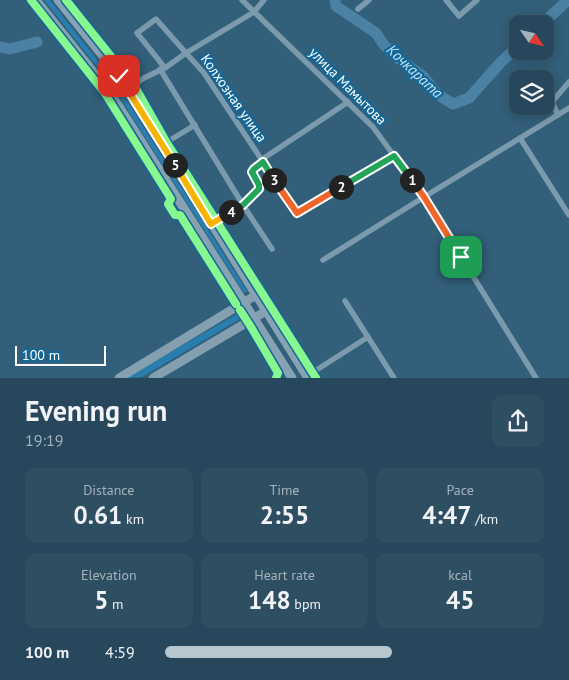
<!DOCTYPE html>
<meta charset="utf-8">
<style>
:root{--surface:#26475c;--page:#2e4e62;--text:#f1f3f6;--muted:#a4b2bb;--line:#425f72;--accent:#b7c7d0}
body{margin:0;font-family:"PT Sans",sans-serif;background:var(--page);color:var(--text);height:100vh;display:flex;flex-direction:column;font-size:19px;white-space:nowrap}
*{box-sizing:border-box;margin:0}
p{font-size:16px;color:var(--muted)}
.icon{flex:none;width:28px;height:28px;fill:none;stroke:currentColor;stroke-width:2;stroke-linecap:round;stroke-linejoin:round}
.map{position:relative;height:378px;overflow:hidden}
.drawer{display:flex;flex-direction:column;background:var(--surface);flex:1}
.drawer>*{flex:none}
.needle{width:32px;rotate:124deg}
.controls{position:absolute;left:509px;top:15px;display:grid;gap:10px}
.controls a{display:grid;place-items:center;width:45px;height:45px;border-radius:10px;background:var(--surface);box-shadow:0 2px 12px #0003,0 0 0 1px var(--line);font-size:25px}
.scale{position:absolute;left:15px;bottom:12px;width:91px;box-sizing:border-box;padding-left:5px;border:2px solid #fff;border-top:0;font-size:14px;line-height:18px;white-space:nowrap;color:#fff;-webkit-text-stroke:4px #156797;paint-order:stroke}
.pin{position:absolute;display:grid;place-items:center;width:42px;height:42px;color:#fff;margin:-21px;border-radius:10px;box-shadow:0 2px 8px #0006}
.km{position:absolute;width:25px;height:25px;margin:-12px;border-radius:50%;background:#222;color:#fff;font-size:14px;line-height:25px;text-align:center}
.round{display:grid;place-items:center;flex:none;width:52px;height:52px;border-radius:10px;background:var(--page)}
.summary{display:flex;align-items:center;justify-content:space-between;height:85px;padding:0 25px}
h1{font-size:28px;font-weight:800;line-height:38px}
.metrics{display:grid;grid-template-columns:repeat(3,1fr);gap:8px;height:85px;padding:5px 25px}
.metrics div{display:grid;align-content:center;border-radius:10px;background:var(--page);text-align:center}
.metrics b{font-size:25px;font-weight:800}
.metrics small{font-size:14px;font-weight:400}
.metrics p{font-size:14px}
ul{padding:0 25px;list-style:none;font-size:16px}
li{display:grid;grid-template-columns:80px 60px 1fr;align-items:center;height:38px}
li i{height:12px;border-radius:6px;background:var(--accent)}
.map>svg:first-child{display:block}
</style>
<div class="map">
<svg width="569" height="378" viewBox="0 0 569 378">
<rect width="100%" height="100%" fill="#325f7a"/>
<g fill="#2a7eae">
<path d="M44 0H50L117 85 247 291 244 293 113 87Z"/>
<path d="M237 314 240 319 142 377 126 378Z"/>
</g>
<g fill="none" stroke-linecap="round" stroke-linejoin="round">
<g stroke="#4b82a3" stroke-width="11">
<path d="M335 0 336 6 376 33 384 45 400 60 424 77 437 94 453 104 469 98 501 62 518 46"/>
<path d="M542 24 568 0"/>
<path d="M0 47 10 49 37 42"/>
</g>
<g stroke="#7c9aad" stroke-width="5.5">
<path d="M242 0 373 127 424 197 536 378"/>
<path d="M264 0 254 12 186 53 204 73 297 213 395 156"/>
<path d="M446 0 459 16 477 0"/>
<path d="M358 9 369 0"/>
<path d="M160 69 243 205 272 249"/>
<path d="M128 89 144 78 165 68 186 53 156 19 137 33 165 68"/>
<path d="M558 115 552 102 569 82"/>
<path d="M520 138 569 215"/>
<path d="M162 145 195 125"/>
<path d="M261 160 348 102"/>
<path d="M211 224C228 214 247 205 259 189V185L252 172 254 169 263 162"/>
<path d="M323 260 424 197 569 108"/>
<path d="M345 301 394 378"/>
<path d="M307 376 368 337"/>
</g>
<g stroke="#84a0b0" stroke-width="9">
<path d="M119 378 256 295"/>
<path d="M153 378 266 311"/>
</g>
<g stroke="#87a2b3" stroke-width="9">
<path d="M36 0 111 94 292 378"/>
<path d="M58 0 122 80 308 378"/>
</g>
<defs>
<g id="cycleway">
<path d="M31 0 104 92 171 199 168 204 175 215H180L236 304"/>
<path d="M66 0 134 85 167 143 316 378"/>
<path d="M240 310 251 327 278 373 276 378"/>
</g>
</defs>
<use href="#cycleway" stroke="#156797" stroke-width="11"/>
<use href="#cycleway" stroke="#87f88f" stroke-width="8"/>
</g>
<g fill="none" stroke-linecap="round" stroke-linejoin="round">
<defs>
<path id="split-1" d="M412 180 424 197 461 257"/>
<path id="split-2" d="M341 187 394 156 412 180"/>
<path id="split-3" d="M274 180 297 213 341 187"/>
<path id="split-4" d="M231 212 243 205 259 189V185L252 172 254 169 263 162 274 180"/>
<path id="split-5" d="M175 165 211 224 231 212"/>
<path id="split-6" d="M119 76 175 165"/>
</defs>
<use href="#split-1" stroke="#fff" stroke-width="10"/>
<use href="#split-2" stroke="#fff" stroke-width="10"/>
<use href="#split-3" stroke="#fff" stroke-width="10"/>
<use href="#split-4" stroke="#fff" stroke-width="10"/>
<use href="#split-5" stroke="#fff" stroke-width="10"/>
<use href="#split-6" stroke="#fff" stroke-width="10"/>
<use href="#split-1" stroke="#f0652b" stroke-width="6"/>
<use href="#split-2" stroke="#22a559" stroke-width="6"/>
<use href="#split-3" stroke="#f0652b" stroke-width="6"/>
<use href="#split-4" stroke="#22a559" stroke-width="6"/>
<use href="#split-5" stroke="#f5b400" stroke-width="6"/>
<use href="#split-6" stroke="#f5b400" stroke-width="6"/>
</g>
<g text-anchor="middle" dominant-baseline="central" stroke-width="4.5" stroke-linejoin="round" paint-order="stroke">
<g font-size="14" fill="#fff" stroke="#156797">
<text transform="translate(348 86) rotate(45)">улица Мамытова</text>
<text transform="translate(234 98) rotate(55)">Колхозная улица</text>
</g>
<g font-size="15" font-style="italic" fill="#bce3f9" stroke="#156797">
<text transform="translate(415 71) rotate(43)">Кочкарата</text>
</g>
</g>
</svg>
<div class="controls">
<a><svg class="needle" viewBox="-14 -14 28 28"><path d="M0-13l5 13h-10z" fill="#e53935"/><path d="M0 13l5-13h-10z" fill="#a4b2bb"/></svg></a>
<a><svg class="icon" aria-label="layers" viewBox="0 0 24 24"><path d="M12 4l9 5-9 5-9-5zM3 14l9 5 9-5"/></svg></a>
</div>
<div class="scale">100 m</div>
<div class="pin" style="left:461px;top:257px;background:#1e9e55"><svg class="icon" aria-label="arrive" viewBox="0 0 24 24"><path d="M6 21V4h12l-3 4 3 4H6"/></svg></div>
<div class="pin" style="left:119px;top:76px;background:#d93025"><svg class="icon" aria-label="check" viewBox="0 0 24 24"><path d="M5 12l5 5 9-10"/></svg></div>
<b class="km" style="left:412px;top:180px">1</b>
<b class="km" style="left:341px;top:187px">2</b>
<b class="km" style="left:274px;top:180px">3</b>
<b class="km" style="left:231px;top:212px">4</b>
<b class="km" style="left:175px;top:165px">5</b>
</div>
<section class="drawer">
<div class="summary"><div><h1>Evening run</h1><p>19:19</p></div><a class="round"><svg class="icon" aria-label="share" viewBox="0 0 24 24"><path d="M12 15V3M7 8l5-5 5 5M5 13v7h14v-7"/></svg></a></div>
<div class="metrics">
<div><p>Distance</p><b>0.61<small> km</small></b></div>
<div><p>Time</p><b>2:55</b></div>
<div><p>Pace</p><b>4:47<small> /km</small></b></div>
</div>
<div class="metrics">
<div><p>Elevation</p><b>5<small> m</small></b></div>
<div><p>Heart rate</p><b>148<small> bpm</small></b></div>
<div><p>kcal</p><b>45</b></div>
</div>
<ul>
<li><b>100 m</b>4:59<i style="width:60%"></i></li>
</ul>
</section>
